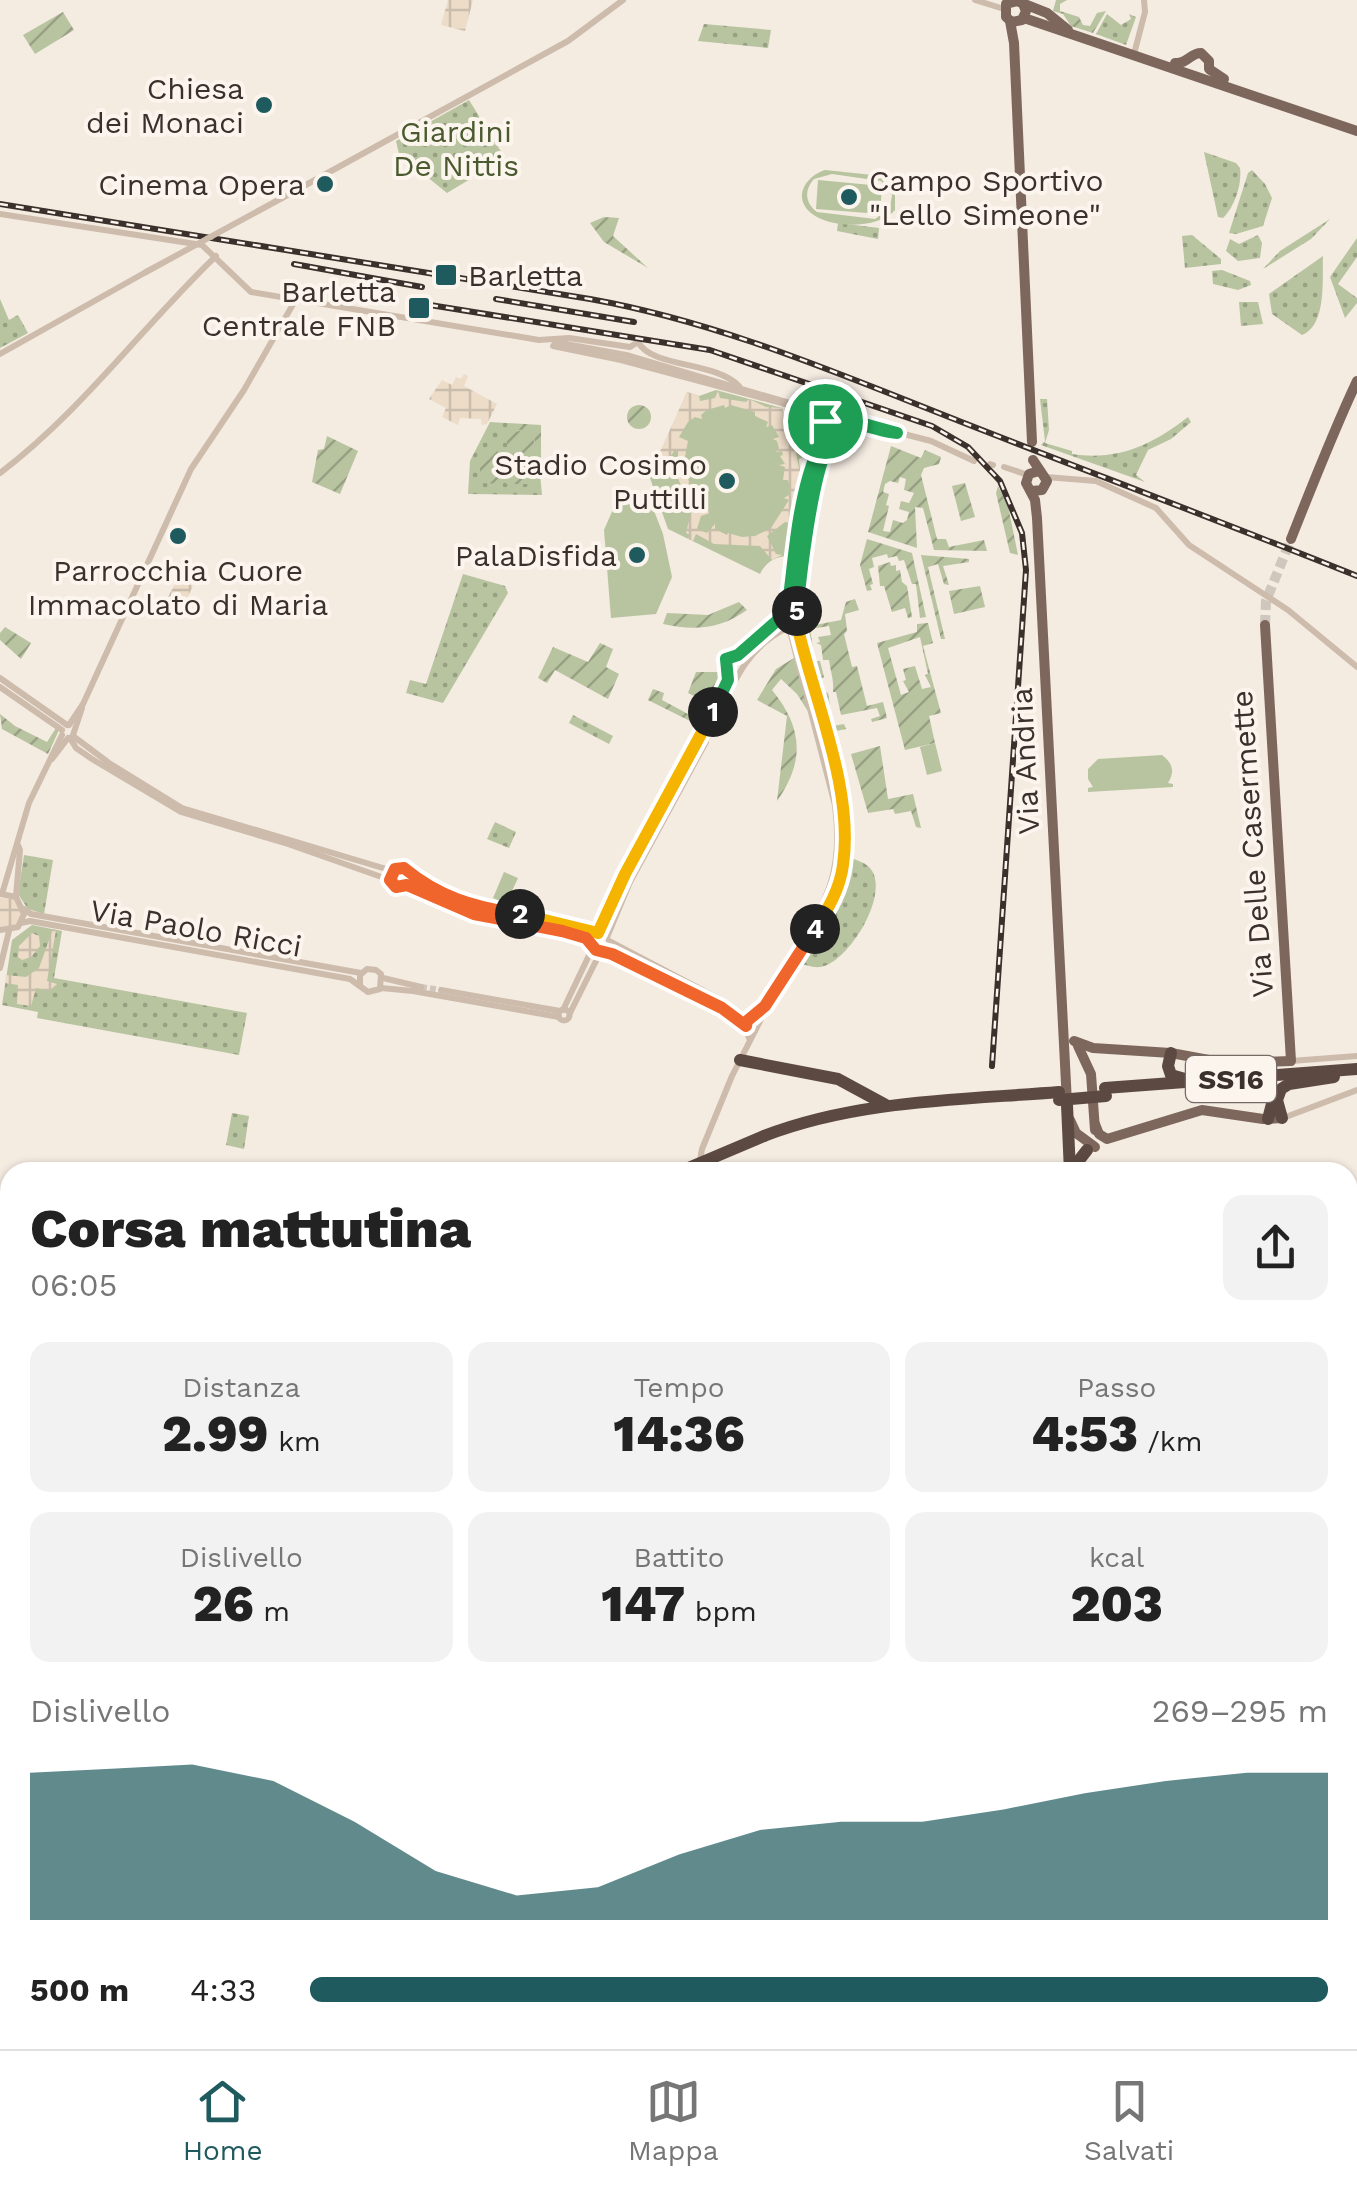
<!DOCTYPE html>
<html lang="it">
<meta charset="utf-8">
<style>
:root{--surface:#fff;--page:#f2f2f2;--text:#222;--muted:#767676;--line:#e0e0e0;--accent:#1f5a5e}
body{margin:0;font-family:"Work Sans",sans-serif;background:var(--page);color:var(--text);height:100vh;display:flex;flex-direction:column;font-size:38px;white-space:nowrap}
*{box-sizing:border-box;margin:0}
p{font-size:32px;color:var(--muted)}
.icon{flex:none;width:55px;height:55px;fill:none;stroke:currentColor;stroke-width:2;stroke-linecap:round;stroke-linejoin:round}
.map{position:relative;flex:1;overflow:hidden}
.side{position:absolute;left:0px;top:1162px;width:1358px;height:888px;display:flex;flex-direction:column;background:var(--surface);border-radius:30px 30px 0 0;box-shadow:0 2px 8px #0004}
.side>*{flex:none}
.pin{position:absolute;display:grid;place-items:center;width:85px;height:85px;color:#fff;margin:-42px;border:5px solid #fff;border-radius:50%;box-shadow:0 2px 10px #0007}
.km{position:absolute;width:50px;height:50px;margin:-25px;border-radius:50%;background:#222;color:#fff;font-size:28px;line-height:50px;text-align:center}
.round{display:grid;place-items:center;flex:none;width:105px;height:105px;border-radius:20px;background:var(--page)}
.headline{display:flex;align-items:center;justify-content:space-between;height:170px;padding:0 30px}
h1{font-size:55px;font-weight:800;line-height:75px}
.stats{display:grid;grid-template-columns:repeat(3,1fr);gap:15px;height:170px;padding:10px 30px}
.stats div{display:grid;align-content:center;border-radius:20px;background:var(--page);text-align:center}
.stats b{font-size:50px;font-weight:800}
.stats small{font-size:28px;font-weight:400}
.stats p{font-size:28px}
.chart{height:280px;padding:20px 30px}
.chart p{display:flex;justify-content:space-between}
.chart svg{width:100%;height:180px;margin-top:10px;fill:var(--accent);opacity:.7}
ul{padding:0 30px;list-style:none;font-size:32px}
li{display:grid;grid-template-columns:160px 120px 1fr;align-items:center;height:75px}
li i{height:25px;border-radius:12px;background:var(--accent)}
.menu{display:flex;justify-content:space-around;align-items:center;height:140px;border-top:2px solid var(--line);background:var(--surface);font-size:28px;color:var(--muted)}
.menu a{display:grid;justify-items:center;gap:5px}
.menu .active{color:var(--accent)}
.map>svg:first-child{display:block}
</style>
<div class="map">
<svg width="1357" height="2049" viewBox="0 0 1357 2049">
<defs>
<pattern id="grass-dots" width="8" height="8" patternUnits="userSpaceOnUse" patternTransform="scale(2.5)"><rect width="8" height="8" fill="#b8c4a0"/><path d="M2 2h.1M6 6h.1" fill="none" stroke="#97a083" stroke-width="1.8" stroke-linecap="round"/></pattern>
<pattern id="garden-furrows" width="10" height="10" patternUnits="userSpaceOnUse" patternTransform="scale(2.5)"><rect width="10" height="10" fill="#b8c4a0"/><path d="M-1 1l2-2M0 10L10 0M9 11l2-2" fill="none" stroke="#97a083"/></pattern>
<pattern id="plaza-grid" width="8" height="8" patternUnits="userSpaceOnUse" patternTransform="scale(2.5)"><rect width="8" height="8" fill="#ecdcc8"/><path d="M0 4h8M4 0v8" fill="none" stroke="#cbbdac"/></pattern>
</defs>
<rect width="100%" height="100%" fill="#f4ebe1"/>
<g fill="url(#grass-dots)">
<path d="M1107 14 1121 25 1131 19 1129 14 1136 17 1126 45 1096 34Z"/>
<path d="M704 24 771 30 768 48 698 41Z"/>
<path d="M469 100 505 158 447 193 399 154 396 141Z"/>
<path d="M1204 152 1236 163 1240 168C1242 184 1235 206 1223 218L1218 217Z"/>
<path d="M1252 170 1265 184 1272 198 1263 226 1236 234 1229 233 1248 173Z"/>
<path d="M1330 219 1311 239 1263 269 1280 251Z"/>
<path d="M838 223 879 228 878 239 837 231Z"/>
<path d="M1192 235 1221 259V264L1185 268 1182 236Z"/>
<path d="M1258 235 1262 243 1260 258 1238 261 1226 251 1230 239 1239 244Z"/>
<path d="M1357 238V257L1338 284 1357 298V303L1345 318 1330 277Z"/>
<path d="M1323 256C1322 280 1327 325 1302 335L1272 314 1269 294Z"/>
<path d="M1222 270 1250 281 1251 285 1238 290 1213 284 1212 271Z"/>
<path d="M0 299 9 320 18 315 28 333 0 348Z"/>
<path d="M1239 302H1258L1263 324 1241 326Z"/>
<path d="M1040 399H1047L1049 430 1045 443 1072 451V454C1118 461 1152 445 1188 417L1191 422 1171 439 1148 450 1136 475 1145 482 1041 445 1045 441Z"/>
<path d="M490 422 541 425V457L532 468 540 474 542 495 468 494 470 461Z"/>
<path d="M463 574 505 586 508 593 443 703 406 693 410 680 426 684Z"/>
<path d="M573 715 613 736 609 744 569 723Z"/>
<path d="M495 822 516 832 509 848 487 839Z"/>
<path d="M24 855 53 860 44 914 28 909 18 894Z"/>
<path d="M848 857C854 859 864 862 869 867 893 891 848 964 820 967 813 968 804 964 797 963L838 899Z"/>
<path d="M32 925 62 931 54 978 247 1013 239 1055 37 1018 38 1012 2 1005 12 940Z"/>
<path d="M232 1113 249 1116 244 1149 226 1145Z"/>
</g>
<g fill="url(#garden-furrows)" fill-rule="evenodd">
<path d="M1056 0H1067L1060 4V11L1079 17 1083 25 1090 26 1097 13 1106 11 1093 33 1071 26 1063 14 1053 11Z"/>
<path d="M63 12 74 30 35 54 23 35Z"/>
<path d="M604 217 619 218 613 236 648 268 604 242 590 223Z"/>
<circle cx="639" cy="417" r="12"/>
<path d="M507 425H541V457L531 461 507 448V435L519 431 529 434 534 441 533 450 527 454 532 452 536 444C533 429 520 427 507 433Z"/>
<path d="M327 436 358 451 340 494 312 482 318 450 324 449Z"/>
<path d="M493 443 498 446 497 459H494L503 469V484L480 483V460L492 459 480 458V451L487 454Z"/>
<path d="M891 446 921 458 925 450 941 457 939 464 924 468 921 475 937 539H946L949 547 984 540 987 551 934 550 923 508 915 507 917 548 868 532ZM900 477 906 479 904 490 914 493 909 503 901 501 899 509 909 512 907 520 903 523 893 520 890 532 883 531 889 506 886 505 889 494 883 492 885 484 890 481 898 483Z"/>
<path d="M531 466 537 475V484H506V471L518 474Z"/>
<path d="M965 483 975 517 961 521 952 486Z"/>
<path d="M998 486 1008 506 1018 555 1010 553 996 493Z"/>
<path d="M867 539 912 553 926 617 920 618 916 584H912L904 560 899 561 897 556 888 558 887 554 872 558 874 567 869 569 873 584 870 585 872 590 867 591 860 565Z"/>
<path d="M921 555 969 559V562L943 566 949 585 944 584 938 564 928 567 945 639H941Z"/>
<path d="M890 562 891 566 896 565V571L900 570 902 582 907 586 912 617 908 618 905 608 892 612 884 586H880L878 566Z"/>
<path d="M980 586 985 607 954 614 949 591Z"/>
<path d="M855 599 859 610 845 614 847 631 844 634 852 667 857 666 867 706 883 702 887 718 872 722 871 719 880 716 877 708 841 715 836 692H833C834 679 831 674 829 660H823L821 645 816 643 820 642 818 637 831 635 829 626 810 629 815 661H820L824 677 821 679 824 692 828 693 833 726 844 724 846 729 831 732 805 627 841 620 846 602Z"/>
<path d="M739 602 747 610C721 629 694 631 663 624L667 613 708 615Z"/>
<path d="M928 623 933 643 923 646 941 713 929 716 935 743 905 750 877 643 917 632V624ZM920 637 928 674 925 675 931 687 922 689 915 666 903 669 906 680 903 681 909 692 901 695 888 648Z"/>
<path d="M5 627 31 643 21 659 0 640V633Z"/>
<path d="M600 643 613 649 606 667 619 674 608 699 555 670 547 683 538 678 553 647 588 662Z"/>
<path d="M794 658 809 713 797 694 781 679 772 690C803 728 805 761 777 801L787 716 757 700 776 669Z"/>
<path d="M696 672H720L718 693 709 689 702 700 688 693Z"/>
<path d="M653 689 664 693 662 700 701 721 700 726 648 700Z"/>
<path d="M0 714 15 726 47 742 56 728 59 730 48 754 2 729Z"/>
<path d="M880 746 888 799 913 794 921 828 916 827 911 811 895 814 893 809 868 813 851 754Z"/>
</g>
<g fill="#b8c4a0" fill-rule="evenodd">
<path d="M825 170 882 176 895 190V210C879 229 830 229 811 213 792 197 806 176 825 170ZM832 174 881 181 892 195 890 208 875 219 817 212C805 203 804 190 814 179Z"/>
<path d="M818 180 882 186 880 214 816 209Z"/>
<path d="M716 390 782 408 786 424 814 419 818 437 812 439 815 451 799 459 801 480 804 484 792 556C778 555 766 561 760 574L668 529 650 478 687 392 699 396Z"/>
<path d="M651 503 663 534 672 577 656 614 611 618 604 530 615 505Z"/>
<path d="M935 743 942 771 927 775 920 747Z"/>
<path d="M1162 755C1173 763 1175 772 1168 783L1173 784V787L1088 792V788L1093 787 1088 779V769L1098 759Z"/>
<path d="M504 872 518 878 506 904 493 898Z"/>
</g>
<g fill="url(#plaza-grid)" fill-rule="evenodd">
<path d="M448 0H473L465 31 441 25Z"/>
<path d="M464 374 468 376 464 386 497 404 487 424 482 425 481 419 460 418 458 425 442 417 446 408 429 399 442 380 452 385 456 377 461 379Z"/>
<path d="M718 391 720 398 746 402 749 399 766 407 782 408 784 422 791 425 801 480 789 517 797 518 796 524 785 522 767 536 776 554 782 555 772 560 760 546 714 544 696 534 693 541 688 539 690 535 686 533 691 513 678 478V451H674L665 465 653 467 687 392 699 396 700 401 715 398ZM724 405 725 408 731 405 755 412V416L768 422 766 427 772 425 779 437 773 439 777 441 779 448 776 452 782 451 783 455 780 456 785 464 779 465 785 467 783 480H788L790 486 789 495 784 498 789 500 771 528 755 536 742 537 728 533 727 535 715 529V524L707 533 697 529 701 516 710 513 708 509 700 512 694 501 684 462 688 441 679 437 688 422 695 417 702 419 701 415 707 410Z"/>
<path d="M178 578 193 586 183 606 168 597Z"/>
<path d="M0 898 14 899 22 912 18 925 0 929Z"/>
<path d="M53 929 56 930 47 981 57 984 49 991 36 988 31 1006 17 1004 18 985 5 983 6 975 26 977 39 968Z"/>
<path d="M32 933 39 936 40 946 31 957 22 960 18 957 19 946Z"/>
</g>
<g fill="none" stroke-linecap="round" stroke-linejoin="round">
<g stroke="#7fb0b2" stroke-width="2.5">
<path d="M1348 1252 1357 1254"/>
<path d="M396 2040V2049"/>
</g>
<path stroke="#cfc6bd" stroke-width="6" stroke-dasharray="6 3" stroke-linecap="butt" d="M421 987 441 990"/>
<path stroke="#cfc6bd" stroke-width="10" stroke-dasharray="10 5" stroke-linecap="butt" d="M1265 625 1266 601 1291 539"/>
<g stroke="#cdbbac" stroke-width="6">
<path d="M975 0 1004 9"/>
<path d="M1134 54 1145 12 1144 0"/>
<path d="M282 198 568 41 623 0"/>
<path d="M0 214 202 245 251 292 539 340 569 338 630 347 638 342C652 368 715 361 739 386"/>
<path d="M555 342 626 355 820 412 836 413 845 419 931 441 974 461"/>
<path d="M553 346 621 360 789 405 820 416 827 427"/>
<path d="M0 354 146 272"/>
<path d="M990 464 993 465"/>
<path d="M1004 467 1028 475"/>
<path d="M0 473C82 411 142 327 216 256"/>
<path d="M1046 477 1096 481 1156 508 1189 545 1288 610 1357 667"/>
<path d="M790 631 835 805C844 875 826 900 792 958"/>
<path d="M738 655 781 621 787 612 802 507 812 466 827 427"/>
<path d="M730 673 725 666 726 659 738 655"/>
<path d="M0 678 67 725"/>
<path d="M0 687 62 730"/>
<path d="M69 725 83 704 191 469 244 390 296 299"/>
<path d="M701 735 728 680 729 672"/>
<path d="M73 736 109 763 182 808 393 871"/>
<path d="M70 738 76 748 92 759 181 812 288 844 390 880"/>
<path d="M72 738 82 708"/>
<path d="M707 738C729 697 740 651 785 629"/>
<path d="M52 759 68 738"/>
<circle cx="400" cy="878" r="10"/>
<path d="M411 875C464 915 534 911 595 935"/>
<path d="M407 885 474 914 563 931 591 942"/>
<path d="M2 894 29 803 62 735"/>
<path d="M16 896 20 850 18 845"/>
<path d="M24 909 31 914 361 973"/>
<path d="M21 923 30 921 350 979 368 992 380 989 381 974 376 970 367 969 360 975V985"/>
<path d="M0 930 18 927 24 914 16 897 1 894"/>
<path d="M598 933 625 875 698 741"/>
<path d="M607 937 630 882 706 742"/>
<path d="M609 941 725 1002 750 1020"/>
<path d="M604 950C632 961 743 1011 749 1038"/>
<path d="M0 968 9 931"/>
<path d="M383 978 421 987"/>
<path d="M781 980C793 970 800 954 808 940 838 892 850 862 842 803L798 629 801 621 796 613 818 471 837 430"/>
<path d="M381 988 413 991 559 1017"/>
<path d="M441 990 560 1011"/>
<circle cx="564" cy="1015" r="5.5"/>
<path d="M563 1010 593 947"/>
<path d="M570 1013 601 951"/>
<path d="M1291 1061 1357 1056"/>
<path d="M1283 1118 1357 1090"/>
<path d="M698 1172 702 1149 732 1076 782 978"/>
</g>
<g stroke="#7d675c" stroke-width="10">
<path d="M1023 4 1026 11 1022 20 1012 22 1006 17V4L1017 1 1047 13 1068 30"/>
<path d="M1024 18 1357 131"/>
<path d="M1010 21 1014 43 1032 442"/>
<path d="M1175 63C1188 64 1190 53 1201 53L1209 61V69L1224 79"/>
<path d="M1039 471 1029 474 1026 483 1035 500 1037 518 1067 1103"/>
<path d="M1032 491 1042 490 1047 481 1033 460"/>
<path d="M1291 539C1312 486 1333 432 1357 381"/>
<path d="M1074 1041 1093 1048 1171 1053 1225 1063 1291 1061 1265 625"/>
<path d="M1078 1046 1091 1074 1095 1130"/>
<path d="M1070 1120 1076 1133 1095 1147"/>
<path d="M1095 1124 1099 1134 1107 1139 1202 1110 1263 1119 1282 1118"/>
</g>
<g stroke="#5c4a42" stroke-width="12">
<path d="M1171 1053 1168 1066 1171 1075 1185 1079"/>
<path d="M740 1060 838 1079 886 1105"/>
<path d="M1224 1086 1257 1087 1269 1091 1273 1100 1268 1119"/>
<path d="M1105 1088 1357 1069"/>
<path d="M1067 1105 1070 1172"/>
<path d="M1282 1118 1277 1100 1281 1089 1289 1084 1334 1077"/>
<path d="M764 1136C857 1100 960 1100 1059 1092"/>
<path d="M1077 1172 1080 1159 1087 1150"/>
<path d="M0 1364 10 1365"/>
<path d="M1122 2040V2049"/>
</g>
<defs>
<g id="rail">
<path d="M0 204 590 299C719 322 839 374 959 421 1092 473 1225 523 1357 576"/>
<path d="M294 264 422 287"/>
<path d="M496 299 634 322"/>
<path d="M430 305 710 350 932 426 968 447 1000 481 1022 533 1026 570 992 1066"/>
</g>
</defs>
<use href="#rail" stroke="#3b302b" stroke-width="6"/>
<use href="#rail" stroke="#fbf5ee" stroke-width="2.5" stroke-dasharray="8" stroke-linecap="butt"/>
<path stroke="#cdbbac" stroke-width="6" d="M146 272 282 198"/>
<g stroke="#5c4a42" stroke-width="12">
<path d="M1059 1100 1106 1096"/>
<path d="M679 1172 764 1136"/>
</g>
</g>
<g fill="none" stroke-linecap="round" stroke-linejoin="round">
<defs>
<path id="split-1" d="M713 712 728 680 726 659 738 655 787 612C794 564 796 512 812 465 817 451 828 437 825 421"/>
<path id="split-2" d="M520 914 598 933 625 874 713 712"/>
<path id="split-3" d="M520 914C473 907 439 897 404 868L395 869 390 880 396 887 407 885 474 914 562 931"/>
<path id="split-4" d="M562 931 586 938 596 950 612 954 722 1008 746 1026 747 1021 765 1006 815 929"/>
<path id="split-5" d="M797 611 802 620 798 629C815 702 854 790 843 865 840 889 828 909 815 929"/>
<path id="split-6" d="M797 611C801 578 813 438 844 426 860 420 881 433 897 433L846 419 836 413 830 414 825 421"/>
</defs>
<use href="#split-1" stroke="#fff" stroke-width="20"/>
<use href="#split-2" stroke="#fff" stroke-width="20"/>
<use href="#split-3" stroke="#fff" stroke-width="20"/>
<use href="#split-4" stroke="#fff" stroke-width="20"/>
<use href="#split-5" stroke="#fff" stroke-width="20"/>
<use href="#split-6" stroke="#fff" stroke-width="20"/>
<use href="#split-1" stroke="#22a559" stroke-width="12"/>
<use href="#split-2" stroke="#f5b400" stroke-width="12"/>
<use href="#split-3" stroke="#f0652b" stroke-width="12"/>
<use href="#split-4" stroke="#f0652b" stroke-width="12"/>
<use href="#split-5" stroke="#f5b400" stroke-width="12"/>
<use href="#split-6" stroke="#22a559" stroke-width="12"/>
</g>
<g fill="#1f5a5e" stroke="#fbf5ee" stroke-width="4">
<circle cx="264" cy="105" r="10"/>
<circle cx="325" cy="184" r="10"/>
<circle cx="849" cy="197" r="10"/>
<rect x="434" y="263" width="24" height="24" rx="5"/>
<rect x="407" y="296" width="24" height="24" rx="5"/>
<circle cx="727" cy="481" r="10"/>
<circle cx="178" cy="536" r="10"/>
<circle cx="637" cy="555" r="10"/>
</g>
<g text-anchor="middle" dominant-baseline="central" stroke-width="8" stroke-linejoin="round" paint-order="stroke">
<rect fill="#fbf5ee" stroke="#756b66" stroke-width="2.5" x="1186" y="1056" width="90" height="46" rx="8"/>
<g font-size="28" font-weight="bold" fill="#3b302b">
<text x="1231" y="1079">SS16</text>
</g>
<g font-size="30" fill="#3b302b" stroke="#fbf5ee" text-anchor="end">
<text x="244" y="88">Chiesa<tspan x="244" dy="34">dei Monaci</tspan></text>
<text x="869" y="180" text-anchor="start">Campo Sportivo<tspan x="869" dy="34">"Lello Simeone"</tspan></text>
<text x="305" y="184">Cinema Opera</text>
<text x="468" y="275" text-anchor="start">Barletta</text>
<text x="396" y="291">Barletta<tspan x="396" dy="34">Centrale FNB</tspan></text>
<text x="707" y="464">Stadio Cosimo<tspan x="707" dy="34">Puttilli</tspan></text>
<text x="617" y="555">PalaDisfida</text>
<text x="178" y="570" text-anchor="middle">Parrocchia Cuore<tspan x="178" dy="34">Immacolato di Maria</tspan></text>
</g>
<g font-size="30" fill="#4a5a2e" stroke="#fbf5ee">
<text x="456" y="131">Giardini<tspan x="456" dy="34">De Nittis</tspan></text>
</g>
<g font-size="30" fill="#3b302b" stroke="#fbf5ee">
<text transform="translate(1025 761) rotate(-93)">Via Andria</text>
<text transform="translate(1252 844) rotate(-94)">Via Delle Casermette</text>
<text transform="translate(196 928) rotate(10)">Via Paolo Ricci</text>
</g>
</g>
</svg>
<div class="pin" style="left:825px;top:421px;background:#1e9e55"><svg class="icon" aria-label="arrive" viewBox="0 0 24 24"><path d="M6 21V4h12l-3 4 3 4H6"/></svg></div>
<b class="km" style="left:713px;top:712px">1</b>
<b class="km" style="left:520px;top:914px">2</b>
<b class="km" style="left:815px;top:929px">4</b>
<b class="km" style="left:797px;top:611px">5</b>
<section class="side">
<div class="headline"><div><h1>Corsa mattutina</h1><p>06:05</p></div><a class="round"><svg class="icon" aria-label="share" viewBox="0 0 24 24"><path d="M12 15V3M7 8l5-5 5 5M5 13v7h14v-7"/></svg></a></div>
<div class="stats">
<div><p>Distanza</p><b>2.99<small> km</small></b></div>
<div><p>Tempo</p><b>14:36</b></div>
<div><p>Passo</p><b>4:53<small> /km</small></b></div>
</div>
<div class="stats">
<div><p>Dislivello</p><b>26<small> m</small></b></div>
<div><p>Battito</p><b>147<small> bpm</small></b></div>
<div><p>kcal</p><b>203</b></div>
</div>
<div class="chart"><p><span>Dislivello</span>269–295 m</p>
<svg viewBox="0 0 160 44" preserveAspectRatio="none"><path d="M0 44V8L10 7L20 6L30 10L40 20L50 32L60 38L70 36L80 28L90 22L100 20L110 20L120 17L130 13L140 10L150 8L160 8V44z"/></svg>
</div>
<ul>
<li><b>500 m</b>4:33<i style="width:100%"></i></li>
</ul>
</section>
</div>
<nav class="menu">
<a class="active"><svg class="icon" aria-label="home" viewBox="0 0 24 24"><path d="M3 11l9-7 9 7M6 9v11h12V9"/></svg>Home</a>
<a><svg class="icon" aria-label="map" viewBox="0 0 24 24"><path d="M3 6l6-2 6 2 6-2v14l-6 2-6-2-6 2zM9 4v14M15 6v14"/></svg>Mappa</a>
<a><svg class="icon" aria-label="saved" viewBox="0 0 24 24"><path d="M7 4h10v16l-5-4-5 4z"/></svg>Salvati</a>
</nav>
